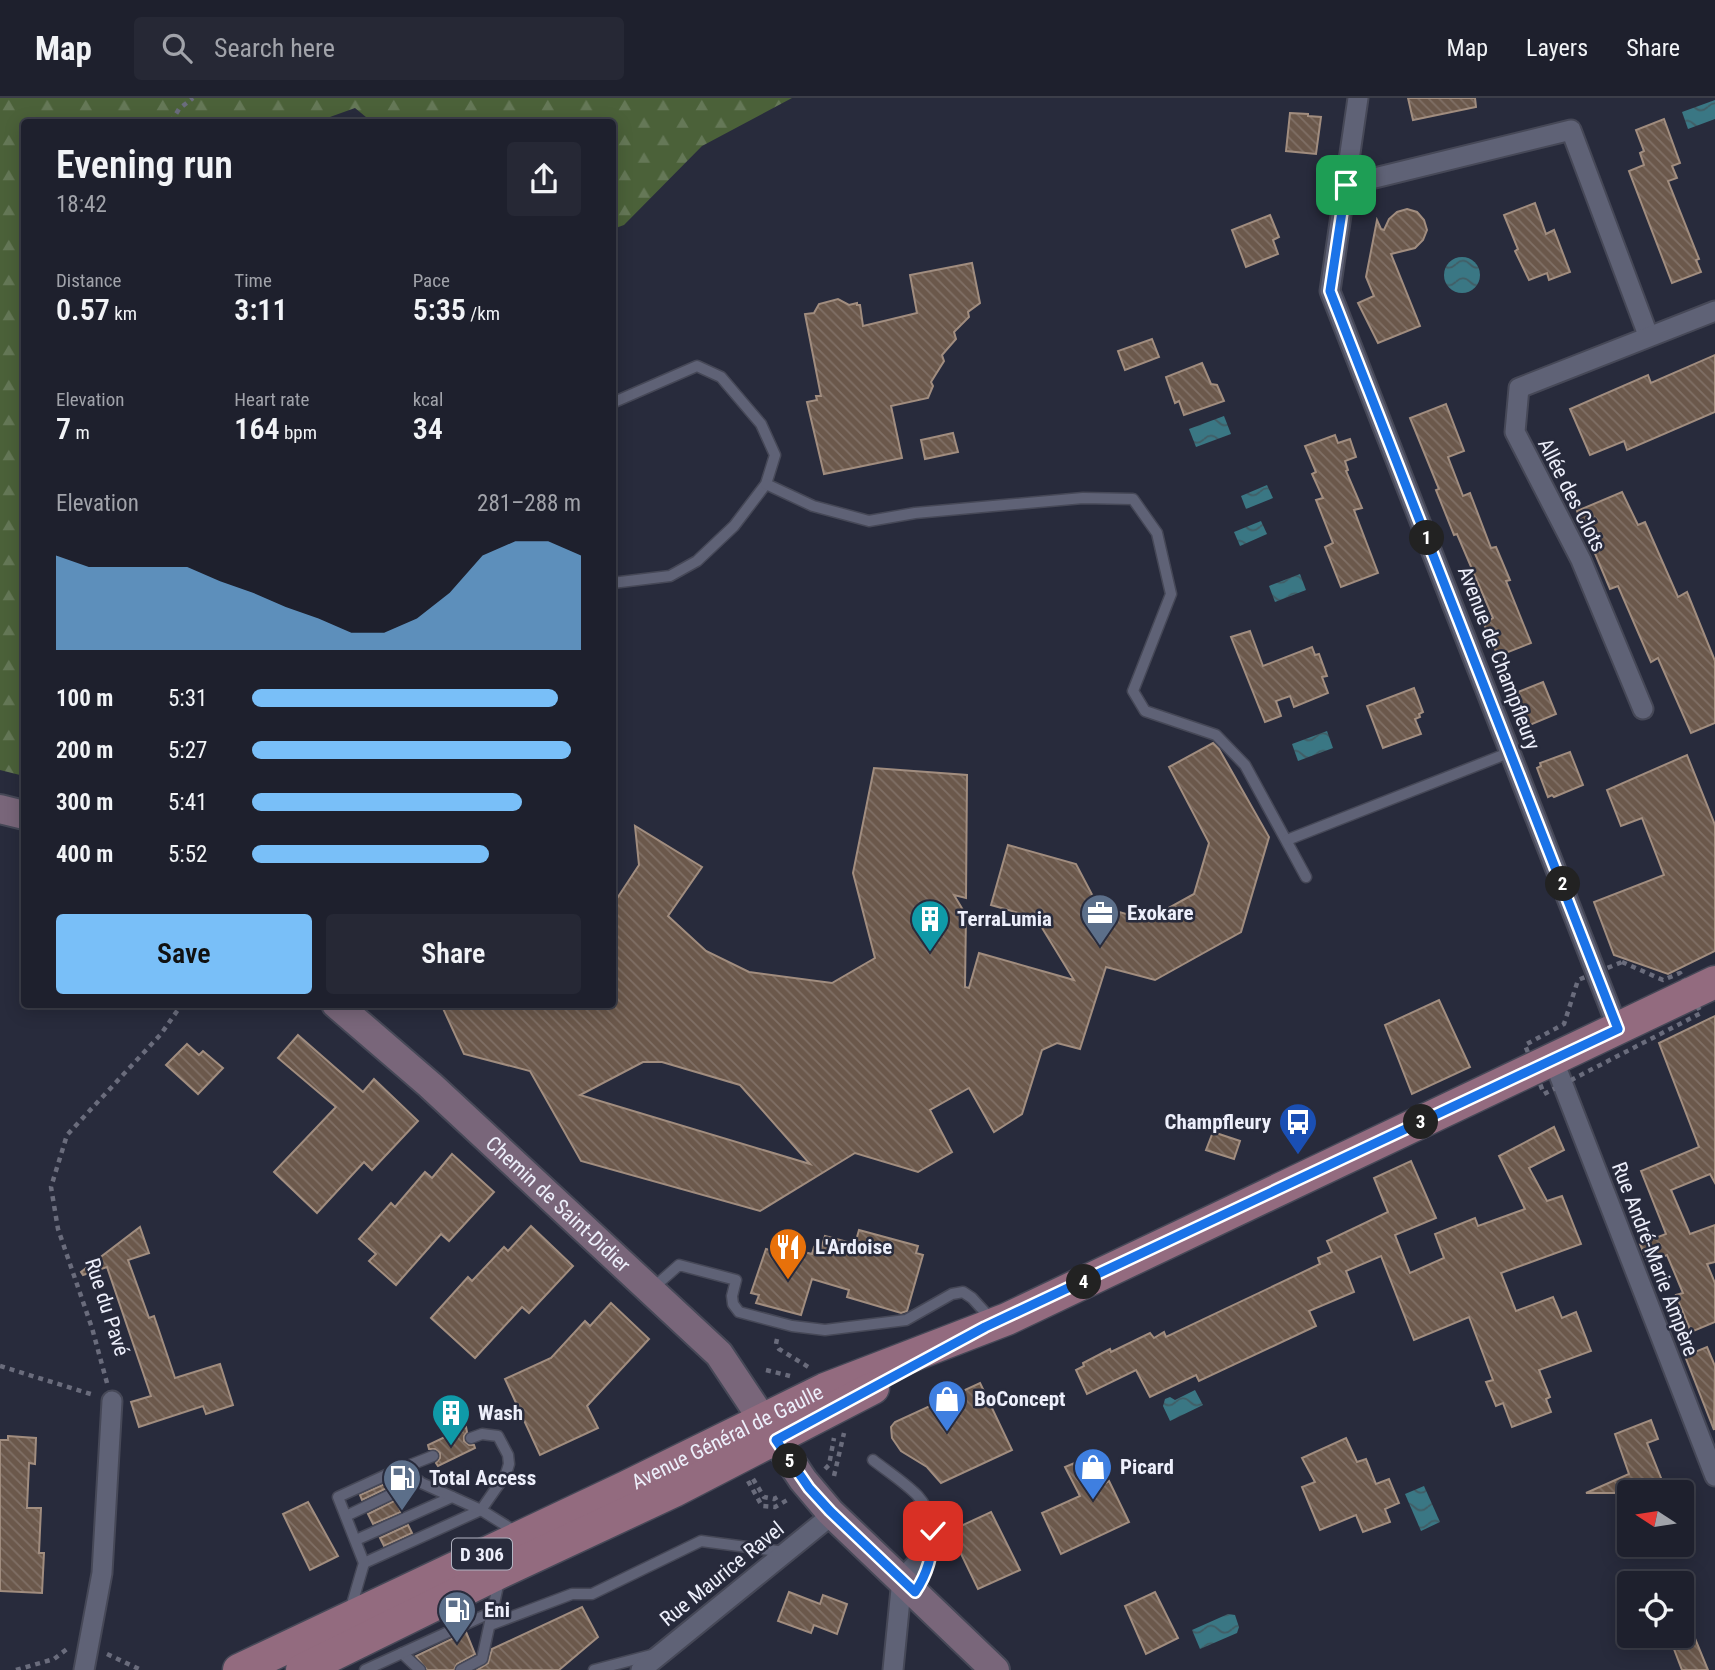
<!DOCTYPE html>
<meta charset="utf-8">
<style>
:root{--surface:#1e202d;--page:#262835;--text:#f1f3f6;--muted:#a1a3aa;--line:#3c3e49;--accent:#79bff8}
body{margin:0;font-family:"Roboto Condensed",sans-serif;background:var(--page);color:var(--text);height:100vh;display:flex;flex-direction:column;font-size:26px;white-space:nowrap}
*{box-sizing:border-box;margin:0}
p{font-size:23px;color:var(--muted)}
.icon{flex:none;width:38px;height:38px;fill:none;stroke:currentColor;stroke-width:2;stroke-linecap:round;stroke-linejoin:round}
.map{position:relative;flex:1;overflow:hidden}
.side{position:absolute;left:21px;top:21px;width:595px;height:889px;display:flex;flex-direction:column;background:var(--surface);border-radius:7px;box-shadow:0 4px 18px #0003,0 0 0 2px var(--line)}
.side>*{flex:none}
.needle{width:46px;rotate:282deg}
.buttons{position:absolute;left:1617px;top:1382px;display:grid;gap:14px}
.buttons a{display:grid;place-items:center;width:77px;height:77px;border-radius:7px;background:var(--surface);box-shadow:0 4px 18px #0003,0 0 0 2px var(--line);font-size:35px}
.pin{position:absolute;display:grid;place-items:center;width:60px;height:60px;color:#fff;margin:-30px;border-radius:14px;box-shadow:0 4px 10px #0006}
.km{position:absolute;width:35px;height:35px;margin:-18px;border-radius:50%;background:#222;color:#fff;font-size:19px;line-height:35px;text-align:center}
.round{display:grid;place-items:center;flex:none;width:74px;height:74px;border-radius:7px;background:var(--page)}
.headline{display:flex;align-items:center;justify-content:space-between;height:119px;padding:0 35px}
h1{font-size:38px;font-weight:600;line-height:52px}
.figures{display:grid;grid-template-columns:repeat(3,1fr);gap:10px;height:119px;padding:7px 35px}
.figures div{display:grid;align-content:center}
.figures b{font-size:30px;font-weight:600}
.figures small{font-size:19px;font-weight:400}
.figures p{font-size:19px}
.chart{height:196px;padding:14px 35px}
.chart p{display:flex;justify-content:space-between}
.chart svg{width:100%;height:126px;margin-top:7px;fill:var(--accent);opacity:.7}
.action{display:flex;gap:14px;margin-top:auto;padding:14px 35px}
.action a{flex:1;height:80px;border-radius:7px;background:var(--accent);color:#111;font-size:28px;font-weight:600;line-height:80px;text-align:center}
.action a+a{background:var(--page);color:var(--text)}
ul{padding:0 35px;list-style:none;font-size:23px}
li{display:grid;grid-template-columns:112px 84px 1fr;align-items:center;height:52px}
li i{height:18px;border-radius:9px;background:var(--accent)}
header{display:flex;align-items:center;gap:42px;box-sizing:border-box;height:98px;padding:0 35px;background:var(--surface);border-bottom:2px solid var(--line)}
header strong{font-size:33px}
nav{display:flex;gap:38px;margin-inline-start:auto;font-size:24px}
.search{width:490px;height:63px;background:var(--page);display:flex;align-items:center;gap:18px;box-sizing:border-box;padding:0 24px;border-radius:7px;color:var(--muted);font-size:26px}
.map>svg:first-child{display:block}
</style>
<header>
<strong>Map</strong>
<div class="search"><svg class="icon" aria-label="search" viewBox="0 0 24 24"><circle cx="10" cy="10" r="6"/><path d="M15 15l6 6"/></svg>Search here</div>
<nav><a>Map</a><a>Layers</a><a>Share</a></nav>
</header>
<div class="map">
<svg width="1715" height="1572" viewBox="0 0 1715 1572">
<defs>
<pattern id="forest-firs" width="22" height="20" patternUnits="userSpaceOnUse" patternTransform="scale(1.75)"><rect width="22" height="20" fill="#4b6139"/><path d="M5 1l3.5 6h-7zM16 11l3.5 6h-7z" fill="#657857"/></pattern>
<pattern id="water-waves" width="16" height="10" patternUnits="userSpaceOnUse" patternTransform="scale(1.75)"><rect width="16" height="10" fill="#3a7784"/><path d="M0 5q4-4 8 0t8 0" fill="none" stroke="#415d65"/></pattern>
<pattern id="building-back-hatch" width="6" height="6" patternUnits="userSpaceOnUse" patternTransform="scale(1.75)"><rect width="6" height="6" fill="#6b584b"/><path d="M-1 5l2 2M0 0l6 6M5-1l2 2" fill="none" stroke="#807066"/></pattern>
</defs>
<rect width="100%" height="100%" fill="#282b3c"/>
<path fill="url(#forest-firs)" d="M0 0H792L702 48 624 127 613 131 612 24H372L355 10 316 24H24V678L0 672Z"/>
<g fill="url(#water-waves)">
<path d="M1715 2V21L1688 31 1682 14Z"/>
<circle cx="1462" cy="177" r="18"/>
<path d="M1224 318 1231 336 1196 349 1189 331Z"/>
<path d="M1267 387 1273 400 1246 411 1241 398Z"/>
<path d="M1261 423 1267 436 1240 448 1234 434Z"/>
<path d="M1300 476 1306 492 1275 504 1269 488Z"/>
<path d="M1327 633 1333 650 1298 663 1292 646Z"/>
<path d="M1195 1292 1203 1307 1170 1323 1163 1308 1165 1301 1170 1299 1175 1302Z"/>
<path d="M1424 1388 1440 1424 1421 1433 1405 1396Z"/>
<path d="M1228 1516 1235 1517 1239 1529 1237 1535 1200 1551 1192 1532Z"/>
</g>
<g fill="url(#building-back-hatch)" stroke="#a18d7f" stroke-width="2" fill-rule="evenodd">
<path d="M1408 0H1475L1476 9 1413 22Z"/>
<path d="M1290 15 1308 16V18L1321 19 1316 56 1286 53Z"/>
<path d="M1664 21 1680 65 1672 68 1677 80 1668 83 1699 161 1696 162 1701 174 1672 185 1629 73 1644 67 1640 55 1644 53 1636 32Z"/>
<path d="M1535 105 1546 136 1554 132 1570 174 1549 182 1547 175 1529 182 1515 153 1518 151 1504 117Z"/>
<path d="M1407 111 1417 114 1424 122 1427 132 1423 142 1415 150 1391 156 1420 228 1378 245 1358 205 1374 198 1366 179 1377 122 1381 131 1384 132 1389 121 1397 114Z"/>
<path d="M1270 117 1279 139 1273 142 1278 156 1246 169 1232 132Z"/>
<path d="M972 165 980 205 968 214 969 219 954 234 956 241 942 257 944 263 931 284 933 288 928 300 891 308 902 360 824 376 807 304 817 302 816 298H821L805 216 814 215 819 206 838 201 849 207 857 205V207H860L863 228 917 215 910 177Z"/>
<path d="M1152 241 1159 259 1125 272 1118 253Z"/>
<path d="M1715 257V314L1627 352 1624 343 1590 357 1570 311 1648 277 1651 285Z"/>
<path d="M1202 265 1211 286 1217 287 1224 303 1184 317 1179 303 1175 305 1166 279Z"/>
<path d="M1446 306 1464 353 1448 359 1463 398 1470 395 1491 450 1496 449 1510 482 1506 483 1531 545 1498 558 1484 526 1493 520 1457 436 1454 437 1436 392 1439 391 1410 320Z"/>
<path d="M953 335 958 354 925 361 921 342Z"/>
<path d="M1335 337 1338 345 1350 341 1356 359 1345 363 1348 372 1346 373 1362 410 1354 412 1378 475 1341 489 1325 449 1333 445 1316 402 1323 400 1312 376 1316 374 1305 348Z"/>
<path d="M1622 394 1638 427 1645 424 1678 499 1687 494 1715 563V625L1691 635 1658 560 1651 564 1618 488 1610 491 1577 413Z"/>
<path d="M1250 533 1263 568 1312 549 1315 557 1319 556 1327 578 1322 579 1328 595 1294 609 1290 598 1276 603 1281 618 1265 624 1231 539Z"/>
<path d="M1543 584 1556 616 1525 629 1513 596Z"/>
<path d="M1414 590 1423 614 1419 616 1420 619 1415 621 1421 636 1383 650 1367 608Z"/>
<path d="M1213 645 1219 651 1269 739 1241 834 1155 882 1106 869 1080 951 1057 945 1042 952 1022 1016 994 1034 969 990 930 1012 952 1054 918 1074 855 1055 760 1113 581 1063 530 973 464 956 441 906H612V808L639 767 635 728 702 769 668 818 706 853 749 874 832 885 875 860 853 775 874 670 967 677 966 800 954 797 966 817 965 889 969 890 979 855 1074 882 1036 820 991 807 1008 747 1076 766 1098 808 1147 822 1194 796 1209 745 1169 669ZM643 964H662L740 987 810 1066 580 997Z"/>
<path d="M1570 654 1583 687 1554 699 1552 697 1548 699 1537 670 1541 668 1540 665Z"/>
<path d="M1687 657 1715 727V853L1668 876 1614 857 1594 804 1664 777 1642 720 1621 728 1607 692Z"/>
<path d="M1439 902 1470 969 1412 996 1385 927Z"/>
<path d="M1715 918V1085L1710 1076 1671 1092 1690 1136 1715 1127V1164L1707 1166 1715 1185V1224L1691 1234 1676 1197 1683 1195 1667 1157 1648 1165 1640 1146 1666 1136 1641 1073 1699 1049 1659 945Z"/>
<path d="M298 937 363 994 374 981 418 1023 372 1072 364 1064 317 1115 274 1074 336 1009 278 960Z"/>
<path d="M187 946 199 957 203 953 223 970 198 996 166 967Z"/>
<path d="M1554 1029 1564 1052 1529 1070 1547 1103 1562 1098 1581 1146 1501 1175 1516 1213 1553 1199 1562 1220 1576 1214 1591 1253 1539 1272 1550 1299 1546 1301 1551 1314 1512 1329 1503 1305 1496 1308 1486 1284 1493 1282 1469 1219 1414 1242 1381 1158 1346 1173 1354 1194 1309 1213 1316 1228 1199 1283 1196 1277 1150 1299 1136 1272 1087 1296 1076 1272 1084 1268 1083 1265 1110 1251 1111 1254 1150 1235 1154 1240 1164 1234 1166 1239 1320 1166 1318 1160 1332 1154 1327 1143 1388 1114 1374 1080 1411 1063 1436 1120 1395 1137 1410 1175 1444 1160 1435 1136 1475 1120 1478 1128 1525 1111 1499 1058Z"/>
<path d="M1213 1034 1240 1043 1234 1061 1206 1052Z"/>
<path d="M452 1056 494 1094 449 1143 441 1136 396 1187 369 1163 376 1156 359 1141 391 1105 395 1109 425 1074 432 1080Z"/>
<path d="M531 1128 573 1168 529 1215 522 1209 475 1260 431 1220 468 1179 472 1183 504 1149 508 1153Z"/>
<path d="M140 1129 149 1155 128 1162 149 1220 154 1218 175 1280 220 1266 233 1307 206 1316 203 1308 139 1329 131 1304 151 1298 107 1169 83 1177 81 1174Z"/>
<path d="M859 1132 918 1148 916 1155 923 1157 907 1213 901 1215 847 1199 849 1192 812 1181 801 1217 756 1205 759 1197 751 1195 766 1151 802 1161 804 1154 812 1156 814 1149 821 1151 825 1138 855 1146Z"/>
<path d="M611 1205 649 1241 587 1308 598 1330 540 1357 505 1281 551 1260 585 1223 590 1228Z"/>
<path d="M1707 1249 1715 1268 1714 1332 1685 1258Z"/>
<path d="M980 1285 1012 1352 941 1385 927 1369 901 1353 892 1340 891 1329 895 1324Z"/>
<path d="M1651 1322 1658 1341 1647 1345 1667 1395H1586L1629 1376 1615 1336Z"/>
<path d="M466 1329 467 1334 464 1338V1343L469 1347H474L475 1350 438 1368 436 1365 440 1360V1355L435 1351H429L428 1347Z"/>
<path d="M8 1338 36 1340 35 1366 29 1365 27 1410H41L39 1455H44L42 1495 0 1493V1342H8Z"/>
<path d="M1346 1340 1357 1364 1366 1361 1376 1386 1389 1381 1399 1405 1385 1411 1390 1424 1363 1434 1356 1417 1320 1432 1302 1389 1315 1384 1302 1360Z"/>
<path d="M1091 1358 1104 1386 1109 1383 1129 1424 1061 1456 1042 1415 1080 1398 1065 1369Z"/>
<path d="M387 1385 389 1389 362 1402 360 1397Z"/>
<path d="M396 1402 401 1414 373 1426 368 1416Z"/>
<path d="M308 1404 338 1458 310 1472 283 1416Z"/>
<path d="M991 1414 1020 1472 978 1491 950 1433Z"/>
<path d="M408 1427 412 1435 384 1448 380 1440Z"/>
<path d="M789 1494 820 1506 823 1497 847 1506 837 1536 814 1527 811 1535 778 1523Z"/>
<path d="M1155 1494 1178 1540 1146 1556 1125 1508Z"/>
<path d="M582 1509 598 1539 559 1572H477L488 1565 492 1551Z"/>
<path d="M466 1534 475 1556 457 1566 454 1572H427L416 1558Z"/>
<path d="M1669 1538H1694L1708 1572H1682Z"/>
</g>
<g fill="none" stroke-linecap="round" stroke-linejoin="round">
<defs>
<g id="lane">
<path d="M612 305 697 268 721 279 761 326 775 357 766 386 734 428 697 463 670 478 612 485"/>
<path d="M766 386 813 408 869 423 915 415 1083 400 1133 401 1157 435 1171 496 1133 593 1145 613 1216 637 1245 667 1306 779"/>
<path d="M1287 742 1511 654"/>
<path d="M653 1190 679 1167 736 1182 732 1198 733 1206 739 1214 792 1228 825 1232 906 1222 952 1196 963 1194 972 1200 993 1223"/>
<path d="M873 1362C887 1373 904 1384 917 1397 942 1424 934 1466 916 1494"/>
<path d="M395 1373 433 1358"/>
<path d="M346 1418 419 1383"/>
<path d="M356 1442 452 1399"/>
<path d="M364 1465 481 1412 506 1376 509 1366 508 1357 498 1338 482 1336 471 1340"/>
<path d="M350 1513 364 1465 338 1399 395 1373 481 1412 518 1435"/>
<path d="M490 1527 572 1496H592L701 1443 785 1454"/>
<path d="M402 1555 420 1572"/>
<path d="M365 1572 492 1514"/>
<path d="M461 1572 482 1561 499 1483"/>
<path d="M594 1572 655 1556"/>
</g>
<g id="street">
<path d="M1358 0 1330 193 1618 931"/>
<path d="M1346 87 1571 32 1648 237"/>
<path d="M1643 611 1581 462 1515 334 1519 290 1715 213"/>
<path d="M1553 961 1715 1378"/>
<path d="M84 1572 102 1475 112 1303"/>
<path d="M641 1572 833 1416"/>
<path d="M893 1572 902 1481 916 1466"/>
</g>
<g id="secondary">
<path d="M0 711 24 717"/>
<path id="s1" d="M336 906 430 987 719 1256 803 1382 830 1414 995 1572"/>
</g>
<g id="primary">
<path id="s2" d="M239 1572 626 1389 825 1291 1007 1221 1715 884"/>
<path d="M302 1572 501 1474 674 1393 873 1290"/>
</g>
</defs>
<use href="#lane" stroke="#464857" stroke-width="13"/>
<use href="#street" stroke="#464857" stroke-width="23"/>
<use href="#secondary" stroke="#464857" stroke-width="32"/>
<use href="#primary" stroke="#464857" stroke-width="35"/>
<g stroke="#6a6c7c" stroke-width="4.5" stroke-dasharray="5 5" stroke-linecap="butt">
<path d="M171 24 179 11 193 0"/>
<path d="M1622 864 1663 882 1680 875 1701 915 1544 996 1525 947 1564 926 1578 882Z"/>
<path d="M777 1241 776 1246 779 1251 810 1270"/>
<path d="M0 1268 94 1297"/>
<path d="M766 1272 790 1278"/>
<path d="M107 1285 92 1230 58 1131 51 1089 67 1037 161 936 182 906"/>
<path d="M825 1371 829 1367 834 1340"/>
<path d="M834 1378 844 1335"/>
<path d="M753 1381 764 1399 774 1401 781 1397"/>
<path d="M748 1383 762 1408 775 1409 789 1401"/>
<path d="M107 1556 141 1572"/>
<path d="M16 1572 54 1561 67 1551"/>
</g>
<use href="#lane" stroke="#5f6276" stroke-width="10"/>
<use href="#street" stroke="#5f6276" stroke-width="19"/>
<use href="#secondary" stroke="#79667a" stroke-width="28"/>
<use href="#primary" stroke="#936b7f" stroke-width="32"/>
</g>
<g fill="none" stroke-linecap="round" stroke-linejoin="round">
<defs>
<path id="route" d="M933 1433C933 1456 928 1475 915 1494L830 1413 809 1390 776 1342 985 1229 1618 931 1330 193 1346 87"/>
</defs>
<use href="#route" stroke="#fff" stroke-width="14"/>
<use href="#route" stroke="#1a73e8" stroke-width="9"/>
</g>
<defs>
<symbol id="office-pin" viewBox="-11 -11 22 30"><path d="M0 17L-7.5 6A9.5 9.5 0 1 1 7.5 6Z" fill="#5c6f8a" stroke="#282b3c"/><path d="M-6-3h4V-5.5h4V-3h4V5H-6ZM-1-4.5V-3h2v-1.5ZM-6 0V1H6V0Z" fill="#fff"/></symbol>
<symbol id="building-pin" viewBox="-11 -11 22 30"><path d="M0 17L-7.5 6A9.5 9.5 0 1 1 7.5 6Z" fill="#0f9aa8" stroke="#282b3c"/><path d="M-4-6H4V6H1V3H-1V6H-4ZM-2.5-4.3h1.7v1.8h-1.7ZM.8-4.3h1.7v1.8H.8ZM-2.5-1h1.7V.8h-1.7ZM.8-1h1.7V.8H.8Z" fill="#fff"/></symbol>
<symbol id="bus-pin" viewBox="-11 -11 22 30"><path d="M0 17L-7.5 6A9.5 9.5 0 1 1 7.5 6Z" fill="#1a4fb4" stroke="#282b3c"/><path d="M-5-6H5V4H4V6H2V4H-2V6H-4V4H-5ZM-3.5-4V0h7V-4ZM-3.5 1.2v1.5H-2V1.2ZM2 1.2v1.5H3.5V1.2Z" fill="#fff"/></symbol>
<symbol id="restaurant-pin" viewBox="-11 -11 22 30"><path d="M0 17L-7.5 6A9.5 9.5 0 1 1 7.5 6Z" fill="#e8710a" stroke="#282b3c"/><path d="M-5-6h1v4h1v-4h1v4h1v-4h1v5L-1.5 .5V6h-2V.5L-5-1ZM5-6V6H3V1.5H1.5Q1.5-4 5-6Z" fill="#fff"/></symbol>
<symbol id="shop-pin" viewBox="-11 -11 22 30"><path d="M0 17L-7.5 6A9.5 9.5 0 1 1 7.5 6Z" fill="#3f7fe0" stroke="#282b3c"/><path d="M-5-2.5h2.3a2.7 3.5 0 0 1 5.4 0H5L5.5 6h-11ZM-1.5-2.5h3a1.5 2.3 0 0 0-3 0Z" fill="#fff"/></symbol>
<symbol id="fuel-pin" viewBox="-11 -11 22 30"><path d="M0 17L-7.5 6A9.5 9.5 0 1 1 7.5 6Z" fill="#5c6f8a" stroke="#282b3c"/><path d="M-5.5-6h7V0h2V4h1.3V-2.5L3-4.5l.8-.8L6-3V5H2.5V1h-1V6h-7ZM-4.2-4.7v3.2H.2V-4.7Z" fill="#fff"/></symbol>
</defs>
<g fill-rule="evenodd">
<use href="#office-pin" x="1078" y="793" width="44" height="60"/>
<use href="#building-pin" x="908" y="799" width="44" height="60"/>
<use href="#bus-pin" x="1276" y="1002" width="44" height="60"/>
<use href="#restaurant-pin" x="766" y="1127" width="44" height="60"/>
<use href="#shop-pin" x="925" y="1279" width="44" height="60"/>
<use href="#building-pin" x="429" y="1293" width="44" height="60"/>
<use href="#shop-pin" x="1071" y="1347" width="44" height="60"/>
<use href="#fuel-pin" x="380" y="1358" width="44" height="60"/>
<use href="#fuel-pin" x="435" y="1490" width="44" height="60"/>
</g>
<g text-anchor="middle" dominant-baseline="central" stroke-width="5" stroke-linejoin="round" paint-order="stroke">
<rect fill="#282b3c" stroke="#b2b4c2" stroke-width="2" x="452" y="1440.5" width="60" height="31" rx="5"/>
<g font-size="19" font-weight="bold" fill="#edeffb">
<text x="482" y="1456">D 306</text>
</g>
<g font-size="21" fill="#edeffb" stroke="#282b3c">
<text transform="translate(1572 397) rotate(63)">Allée des Clots</text>
<text transform="translate(1499 560) rotate(69)">Avenue de Champfleury</text>
<text stroke="none"><textPath href="#s1" startOffset="299">Chemin de Saint-Didier</textPath></text>
<text transform="translate(1655 1161) rotate(69)">Rue André-Marie Ampère</text>
<text transform="translate(107 1209) rotate(72)">Rue du Pavé</text>
<text stroke="none"><textPath href="#s2" startOffset="541">Avenue Général de Gaulle</textPath></text>
<text transform="translate(722 1476) rotate(-39)">Rue Maurice Ravel</text>
</g>
<g font-size="21" font-weight="bold" fill="#edeffb" stroke="#282b3c" text-anchor="start">
<text x="1127" y="815">Exokare</text>
<text x="957" y="821">TerraLumia</text>
<text x="1271" y="1024" text-anchor="end">Champfleury</text>
<text x="815" y="1149">L'Ardoise</text>
<text x="974" y="1301">BoConcept</text>
<text x="478" y="1315">Wash</text>
<text x="1120" y="1369">Picard</text>
<text x="429" y="1380">Total Access</text>
<text x="484" y="1512">Eni</text>
</g>
</g>
</svg>
<div class="buttons">
<a><svg class="needle" viewBox="-14 -14 28 28"><path d="M0-13l5 13h-10z" fill="#e53935"/><path d="M0 13l5-13h-10z" fill="#a1a3aa"/></svg></a>
<a><svg class="icon" aria-label="locate" viewBox="0 0 24 24"><circle cx="12" cy="12" r="6"/><path d="M12 2v4M12 18v4M2 12h4M18 12h4"/></svg></a>
</div>
<div class="pin" style="left:1346px;top:87px;background:#1e9e55"><svg class="icon" aria-label="arrive" viewBox="0 0 24 24"><path d="M6 21V4h12l-3 4 3 4H6"/></svg></div>
<div class="pin" style="left:933px;top:1433px;background:#d93025"><svg class="icon" aria-label="check" viewBox="0 0 24 24"><path d="M5 12l5 5 9-10"/></svg></div>
<b class="km" style="left:1427px;top:440px">1</b>
<b class="km" style="left:1563px;top:786px">2</b>
<b class="km" style="left:1421px;top:1024px">3</b>
<b class="km" style="left:1084px;top:1184px">4</b>
<b class="km" style="left:790px;top:1363px">5</b>
<section class="side">
<div class="headline"><div><h1>Evening run</h1><p>18:42</p></div><a class="round"><svg class="icon" aria-label="share" viewBox="0 0 24 24"><path d="M12 15V3M7 8l5-5 5 5M5 13v7h14v-7"/></svg></a></div>
<div class="figures">
<div><p>Distance</p><b>0.57<small> km</small></b></div>
<div><p>Time</p><b>3:11</b></div>
<div><p>Pace</p><b>5:35<small> /km</small></b></div>
</div>
<div class="figures">
<div><p>Elevation</p><b>7<small> m</small></b></div>
<div><p>Heart rate</p><b>164<small> bpm</small></b></div>
<div><p>kcal</p><b>34</b></div>
</div>
<div class="chart"><p><span>Elevation</span>281–288 m</p>
<svg viewBox="0 0 160 44" preserveAspectRatio="none"><path d="M0 44V11L10 15L20 15L30 15L40 15L50 20L60 24L70 29L80 33L90 38L100 38L110 33L120 24L130 11L140 6L150 6L160 11V44z"/></svg>
</div>
<ul>
<li><b>100 m</b>5:31<i style="width:93%"></i></li>
<li><b>200 m</b>5:27<i style="width:97%"></i></li>
<li><b>300 m</b>5:41<i style="width:82%"></i></li>
<li><b>400 m</b>5:52<i style="width:72%"></i></li>
</ul>
<div class="action"><a>Save</a><a>Share</a></div>
</section>
</div>
